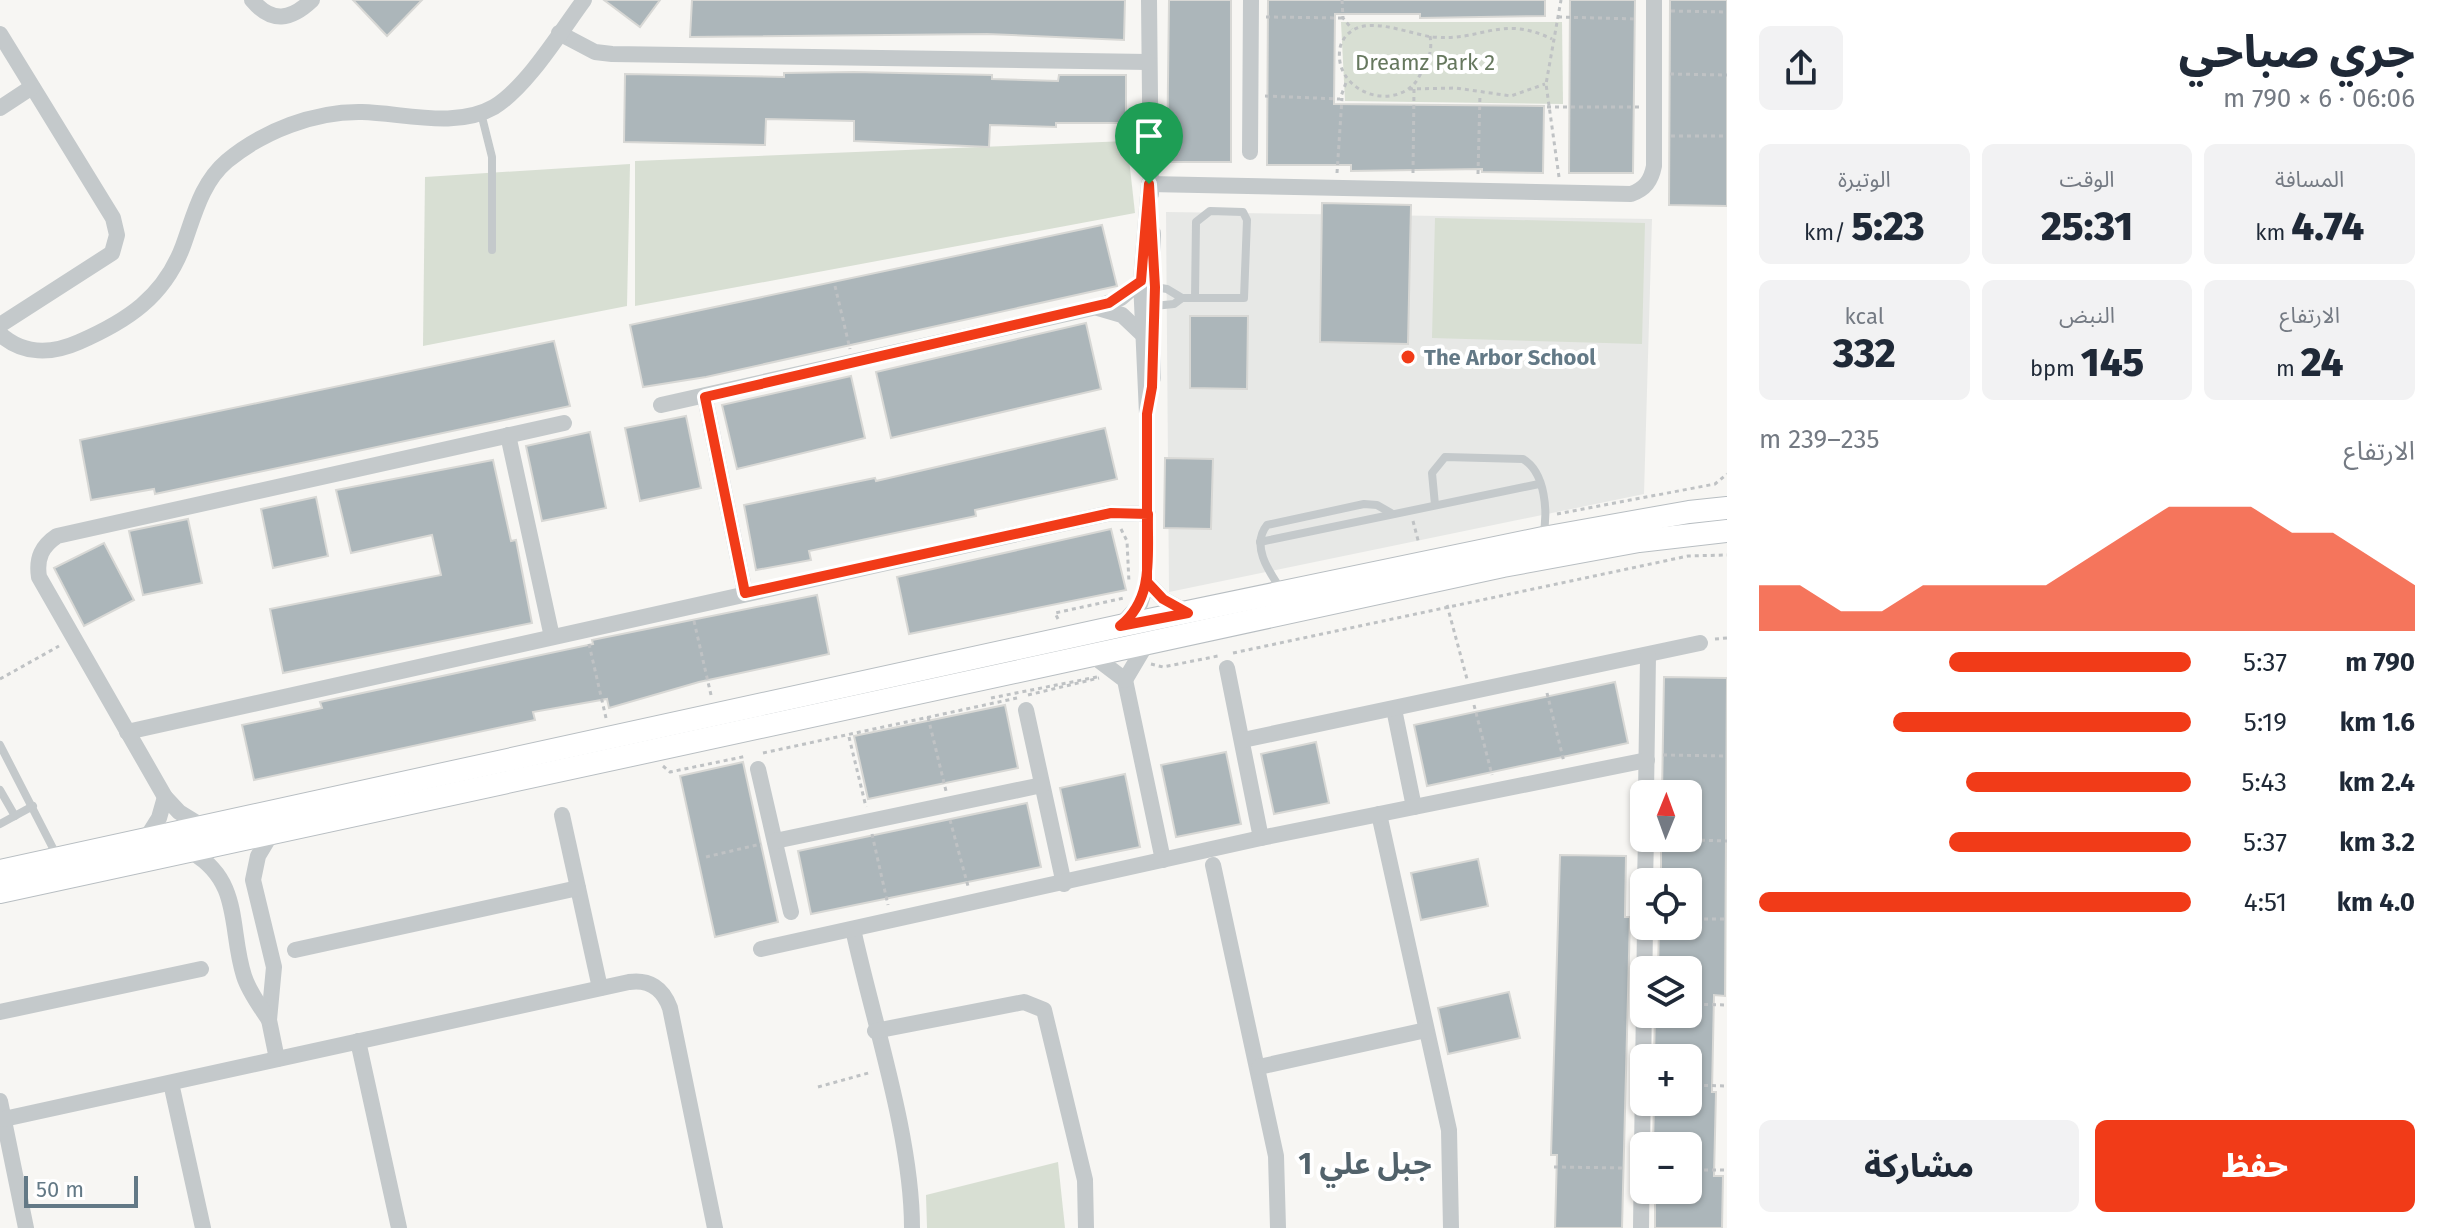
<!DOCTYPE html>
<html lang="ar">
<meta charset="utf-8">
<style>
:root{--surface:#fff;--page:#f2f2f3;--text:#1f2937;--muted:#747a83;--accent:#f13b18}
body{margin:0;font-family:"Fira Sans","Noto Sans Arabic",sans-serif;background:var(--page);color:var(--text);direction:rtl;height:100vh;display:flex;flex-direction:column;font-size:30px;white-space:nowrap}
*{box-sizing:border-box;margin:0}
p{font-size:26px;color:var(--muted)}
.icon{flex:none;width:44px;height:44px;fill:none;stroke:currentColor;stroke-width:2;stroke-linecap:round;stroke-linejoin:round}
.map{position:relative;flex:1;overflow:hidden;direction:ltr}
.side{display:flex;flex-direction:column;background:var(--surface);width:720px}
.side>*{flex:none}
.needle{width:52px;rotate:1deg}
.tools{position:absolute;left:1630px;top:780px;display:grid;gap:16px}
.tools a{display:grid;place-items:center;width:72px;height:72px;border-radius:12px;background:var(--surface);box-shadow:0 2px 6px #0004;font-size:40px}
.scale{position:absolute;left:24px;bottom:20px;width:114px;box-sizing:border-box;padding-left:8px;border:4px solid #637986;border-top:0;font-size:22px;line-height:28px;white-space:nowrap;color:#637986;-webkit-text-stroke:6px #fff;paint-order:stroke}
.pin{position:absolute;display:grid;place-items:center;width:68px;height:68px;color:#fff;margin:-82px -34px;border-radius:50% 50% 50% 0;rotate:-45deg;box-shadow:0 0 8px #0007}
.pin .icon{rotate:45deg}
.round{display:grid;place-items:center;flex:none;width:84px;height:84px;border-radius:12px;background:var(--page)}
.overview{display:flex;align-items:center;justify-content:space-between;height:136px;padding:0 32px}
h1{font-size:44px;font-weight:800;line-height:60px}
.metrics{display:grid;grid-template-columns:repeat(3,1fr);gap:12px;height:136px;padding:8px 32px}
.metrics div{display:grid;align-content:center;border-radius:12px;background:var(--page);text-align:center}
.metrics b{font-size:40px;font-weight:800}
.metrics small{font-size:22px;font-weight:400}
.metrics p{font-size:22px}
.chart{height:224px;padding:16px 32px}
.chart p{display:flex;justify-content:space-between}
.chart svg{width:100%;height:144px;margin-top:8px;fill:var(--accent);opacity:.7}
.primary-button{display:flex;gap:16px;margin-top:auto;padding:16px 32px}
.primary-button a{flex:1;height:92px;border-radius:12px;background:var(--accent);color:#fff;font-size:32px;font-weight:800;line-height:92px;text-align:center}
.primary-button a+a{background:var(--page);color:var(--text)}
ul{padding:0 32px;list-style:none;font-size:26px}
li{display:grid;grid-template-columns:128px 96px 1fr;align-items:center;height:60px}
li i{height:20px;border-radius:10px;background:var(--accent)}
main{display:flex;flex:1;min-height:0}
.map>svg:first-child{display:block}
</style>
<main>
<section class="side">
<div class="overview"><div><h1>جري صباحي</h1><p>06:06 · 6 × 790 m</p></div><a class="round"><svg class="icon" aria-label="share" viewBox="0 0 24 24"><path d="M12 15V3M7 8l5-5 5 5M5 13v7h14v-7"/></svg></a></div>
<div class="metrics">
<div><p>المسافة</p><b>4.74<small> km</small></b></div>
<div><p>الوقت</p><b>25:31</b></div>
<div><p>الوتيرة</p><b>5:23<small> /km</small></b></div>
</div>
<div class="metrics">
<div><p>الارتفاع</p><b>24<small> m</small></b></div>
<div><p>النبض</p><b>145<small> bpm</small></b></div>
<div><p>kcal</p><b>332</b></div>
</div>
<div class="chart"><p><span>الارتفاع</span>235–239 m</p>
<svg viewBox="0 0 160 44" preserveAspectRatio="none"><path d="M0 44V30L10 30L20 38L30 38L40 30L50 30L60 30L70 30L80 22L90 14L100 6L110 6L120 6L130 14L140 14L150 22L160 30V44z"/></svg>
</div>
<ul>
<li><b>790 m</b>5:37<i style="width:56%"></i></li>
<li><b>1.6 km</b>5:19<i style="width:69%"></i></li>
<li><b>2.4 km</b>5:43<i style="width:52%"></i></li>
<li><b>3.2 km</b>5:37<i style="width:56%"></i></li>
<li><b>4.0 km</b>4:51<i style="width:100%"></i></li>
</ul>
<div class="primary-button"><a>حفظ</a><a>مشاركة</a></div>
</section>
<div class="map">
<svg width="1727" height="1228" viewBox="0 0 1727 1228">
<rect width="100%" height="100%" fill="#f7f6f3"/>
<path fill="#e7e8e6" d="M1166 212 1652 219 1644 494 1169 592Z"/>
<g fill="#d8dfd3">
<path d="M1341 22H1562L1563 104 1345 101Z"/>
<path d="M1127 141 1135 213 635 306V161Z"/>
<path d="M630 164 627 306 423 346 425 177Z"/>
<path d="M1435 218 1645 223 1642 344 1432 338Z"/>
<path d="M1058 1162 1065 1228H927L926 1195Z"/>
</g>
<g fill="#acb6ba" stroke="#d8d8d5" stroke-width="2">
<path d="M353 0H422L387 36Z"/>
<path d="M604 0H660L640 27Z"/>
<path d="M692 0H1125L1124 40 987 34 690 37Z"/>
<path d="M1169 0H1231V162H1167Z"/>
<path d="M1268 0H1545V16L1420 18V14H1335L1334 104 1544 106 1543 173 1482 172V169L1351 171V165H1267Z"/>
<path d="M1570 0H1635L1633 173H1569Z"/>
<path d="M1670 0H1727V206L1669 205Z"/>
<path d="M854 72 992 75V79L1058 81 1059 75H1126V123H1056V127L990 125 989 147 854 141V121L766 119 765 145 624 142 625 74 784 77V73Z"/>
<path d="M1322 203 1411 205 1408 344 1320 342Z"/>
<path d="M1102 225 1117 286 706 377 643 387 630 325Z"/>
<path d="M1190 316H1248L1247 389 1190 388Z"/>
<path d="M1086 323 1101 389 891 438 876 372Z"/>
<path d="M554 341 570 406 155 494 154 489 91 500 80 440Z"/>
<path d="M851 376 865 438 737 469 722 405Z"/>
<path d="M686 416 701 488 640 501 625 428Z"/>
<path d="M1105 428 1117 479 975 510 976 516 809 551 811 560 756 570 744 505 875 478 876 481Z"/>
<path d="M590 432 606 508 542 521 526 446Z"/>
<path d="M1165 458 1213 459 1211 529 1164 528Z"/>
<path d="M493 460 511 541 516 540 532 623 283 673 270 609 441 575 432 535 351 553 336 490Z"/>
<path d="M316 497 328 556 273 568 261 509Z"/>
<path d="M188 519 202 583 143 595 129 531Z"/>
<path d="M1111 529 1126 590 909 634 897 577Z"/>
<path d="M104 543 134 600 84 626 54 568Z"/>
<path d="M817 595 829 654 699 682 609 708 607 699 533 712 535 720 254 780 242 725 322 708 320 702 593 644 592 640Z"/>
<path d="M1664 677 1727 678 1725 996 1714 995 1712 1092H1716L1714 1176H1723L1722 1228H1655V1190H1688V1146H1653L1654 1102H1688V1058H1654L1655 1014H1688V970H1658L1659 926H1688V882H1661V838H1688V794H1662Z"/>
<path d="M1615 682 1628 743 1427 786 1414 725Z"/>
<path d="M1005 705 1018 768 868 799 854 736Z"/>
<path d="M1316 742 1329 803 1274 814 1261 754Z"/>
<path d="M1226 752 1241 824 1176 837 1161 765Z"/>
<path d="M743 762 778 922 715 937 680 776Z"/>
<path d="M1125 774 1140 847 1076 860 1060 788Z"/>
<path d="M1027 803 1041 867 811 914 798 851Z"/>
<path d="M1560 855 1626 856 1625 917H1630L1622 1228H1555L1557 1155H1551Z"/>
<path d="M1478 859 1488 906 1421 920 1411 873Z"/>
<path d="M1509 992 1520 1038 1448 1054 1438 1008Z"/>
</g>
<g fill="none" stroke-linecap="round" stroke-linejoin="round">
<defs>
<g id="secondary">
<path d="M0 871 1120 626 1543 538 1689 512 1727 508"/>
<path d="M0 892 1503 566 1639 541 1727 531"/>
</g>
</defs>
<use href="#secondary" stroke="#b8bec2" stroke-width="24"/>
<g stroke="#bfc2c4" stroke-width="3" stroke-dasharray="4 4" stroke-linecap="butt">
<path d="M1342 0 1343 18 1352 29"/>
<path d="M1671 11 1727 12"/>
<path d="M1266 17 1343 18"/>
<path d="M1558 17 1638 19"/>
<path d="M1430 36C1432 48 1430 56 1425 66 1421 72 1418 81 1412 86 1384 111 1333 87 1340 48 1342 38 1350 30 1360 27 1381 21 1411 34 1433 37 1481 42 1501 14 1552 39"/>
<path d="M1670 74 1727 75"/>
<path d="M1409 89 1456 88 1511 96 1545 84"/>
<path d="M1265 96 1340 99 1347 80"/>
<path d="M1547 107H1640"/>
<path d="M1671 136H1727"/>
<path d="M1337 173 1342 98"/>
<path d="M1413 173 1414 89"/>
<path d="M1478 174 1480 94"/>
<path d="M1559 177 1546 84 1561 0"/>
<path d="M835 286 850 349"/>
<path d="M1557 514 1715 484 1727 474"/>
<path d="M1413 521 1419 544"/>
<path d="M1121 529 1127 541 1129 583"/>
<path d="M1447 605 1467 679"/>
<path d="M1058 619 1055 613 1124 598"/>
<path d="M694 621 711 695"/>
<path d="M1715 639 1727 638"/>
<path d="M589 644 606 718"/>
<path d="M1233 653 1688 556 1727 555"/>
<path d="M1151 664 1163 667 1218 656"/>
<path d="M0 679 59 646"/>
<path d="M1547 693 1564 762"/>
<path d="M1028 695 1099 678"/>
<path d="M991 698 1097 677"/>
<path d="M1474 705 1492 775"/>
<path d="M928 717 946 791"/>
<path d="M849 737 866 807"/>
<path d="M763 753 1017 698"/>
<path d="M1663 755 1727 756"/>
<path d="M663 766 670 772 747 756"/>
<path d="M950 820 968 886"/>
<path d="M872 834 888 905"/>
<path d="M1661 839 1727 841"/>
<path d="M706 857 761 844"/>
<path d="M1688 919H1727"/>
<path d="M1688 1004 1727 1005"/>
<path d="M1688 1085 1727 1086"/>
<path d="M818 1087 872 1072"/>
<path d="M1554 1167 1626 1168"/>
<path d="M1688 1170H1727"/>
</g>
<g stroke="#c4c9cb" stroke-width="8">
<path d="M481 113 492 157V250"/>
<path d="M1155 287 1167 289 1182 298"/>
<path d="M1154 306 1174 304 1182 298H1244L1247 220 1243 212 1210 211 1196 222 1195 298"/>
<path d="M1435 505 1432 473 1445 457 1523 459C1546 473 1548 513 1543 536"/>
<path d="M1260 542 1539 484"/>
<path d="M1282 591C1270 573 1250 546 1267 525L1364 504 1377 505 1391 513"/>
<path d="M0 745 58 858"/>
<path d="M0 790 15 816"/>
<path d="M0 824 33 806"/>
</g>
<g stroke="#c4c9cb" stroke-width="16">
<path d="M252 0C272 24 291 20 312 0"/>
<path d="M1149 0 1151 194"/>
<path d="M559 33 595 52 612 54 1148 62"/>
<path d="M0 34 113 218 117 235 112 253 0 325"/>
<path d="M0 108 32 87"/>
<path d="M1250 152 1251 0"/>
<path d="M1149 184 1631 194C1645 189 1651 181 1654 166V0"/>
<path d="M1098 308 1122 315 1141 333"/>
<path d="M0 334C23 355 52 354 79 342 127 321 164 297 183 246 194 216 201 183 227 161 263 131 315 111 362 112 403 113 456 129 494 107 527 87 561 31 584 0"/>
<path d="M1153 378V233"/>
<path d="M705 397 745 593"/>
<path d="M661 405 1097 307 1121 298 1141 281"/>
<path d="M508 435 552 637"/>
<path d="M1147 582 1163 599 1188 613"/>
<path d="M1121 625 1140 604 1147 582V414L1141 281 1149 184"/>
<path d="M1092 655 1125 680 1163 860"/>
<path d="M1227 668 1261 838"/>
<path d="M1125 680 1147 643"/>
<path d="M1394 709 1414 807"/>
<path d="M1026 710 1064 884"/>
<path d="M127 732 1111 513 1148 514"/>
<path d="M1243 740 1700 643"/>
<path d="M758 769 791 912"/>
<path d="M1646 794 1648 656"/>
<path d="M1379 814 1449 1130 1451 1228"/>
<path d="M562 815 600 988"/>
<path d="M205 828 179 812 165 797 39 577C36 558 42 546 57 536L564 423"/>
<path d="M270 836 258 856 253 880 274 967 269 1020 277 1059"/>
<path d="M775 841 1042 785"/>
<path d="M144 842 159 818 165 797"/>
<path d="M193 853C242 882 229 929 244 976 249 992 260 1006 269 1020"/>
<path d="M1213 865 1276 1156 1278 1228"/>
<path d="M1645 882 1646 838"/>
<path d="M853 929C873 1021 912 1136 912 1228"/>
<path d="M761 949 1261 838 1647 760"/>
<path d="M295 950 578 888"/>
<path d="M0 1012 201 969"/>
<path d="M875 1031 1024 1002 1044 1010 1085 1180 1086 1228"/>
<path d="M358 1041 399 1228"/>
<path d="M1259 1067 1426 1030"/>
<path d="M171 1083 203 1228"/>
<path d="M0 1101 26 1228"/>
<path d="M4 1119 629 982C649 979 663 988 670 1008L715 1228"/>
<path d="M1641 1228 1645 926"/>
</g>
<use href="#secondary" stroke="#fff" stroke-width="22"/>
</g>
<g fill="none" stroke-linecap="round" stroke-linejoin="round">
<defs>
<path id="route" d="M1149 184 1141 281 1109 303 705 397 745 593 1111 513 1148 514C1147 555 1155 598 1120 626L1188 613 1163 599 1147 582V414L1152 387 1155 287 1149 184"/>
</defs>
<use href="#route" stroke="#fff" stroke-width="16"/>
<use href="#route" stroke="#f13b18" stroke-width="10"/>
</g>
<circle fill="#f13b18" stroke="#fff" stroke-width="3" cx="1408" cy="357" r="8"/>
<g text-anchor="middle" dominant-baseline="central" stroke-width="8" stroke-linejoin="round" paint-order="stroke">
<g font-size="22" fill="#66785e" stroke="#fff">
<text x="1425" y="62">Dreamz Park 2</text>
</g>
<g font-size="22" font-weight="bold" fill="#637986" stroke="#fff" text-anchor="start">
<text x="1424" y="357">The Arbor School</text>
</g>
<g font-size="30" font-weight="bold" fill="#52626b" stroke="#fff">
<text x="1365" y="1164">جبل علي 1</text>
</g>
</g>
</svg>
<div class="tools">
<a><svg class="needle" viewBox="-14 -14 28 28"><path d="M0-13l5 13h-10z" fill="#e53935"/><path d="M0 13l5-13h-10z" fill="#747a83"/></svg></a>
<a><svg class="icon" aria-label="locate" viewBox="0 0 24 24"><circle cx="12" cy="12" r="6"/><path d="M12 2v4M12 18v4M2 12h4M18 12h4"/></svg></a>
<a><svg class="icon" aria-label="layers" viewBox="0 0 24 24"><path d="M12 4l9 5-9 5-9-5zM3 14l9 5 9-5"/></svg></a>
<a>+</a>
<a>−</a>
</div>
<div class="scale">50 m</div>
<div class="pin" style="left:1149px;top:184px;background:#1e9e55"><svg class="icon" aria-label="arrive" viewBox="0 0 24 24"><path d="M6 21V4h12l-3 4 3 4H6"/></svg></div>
</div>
</main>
